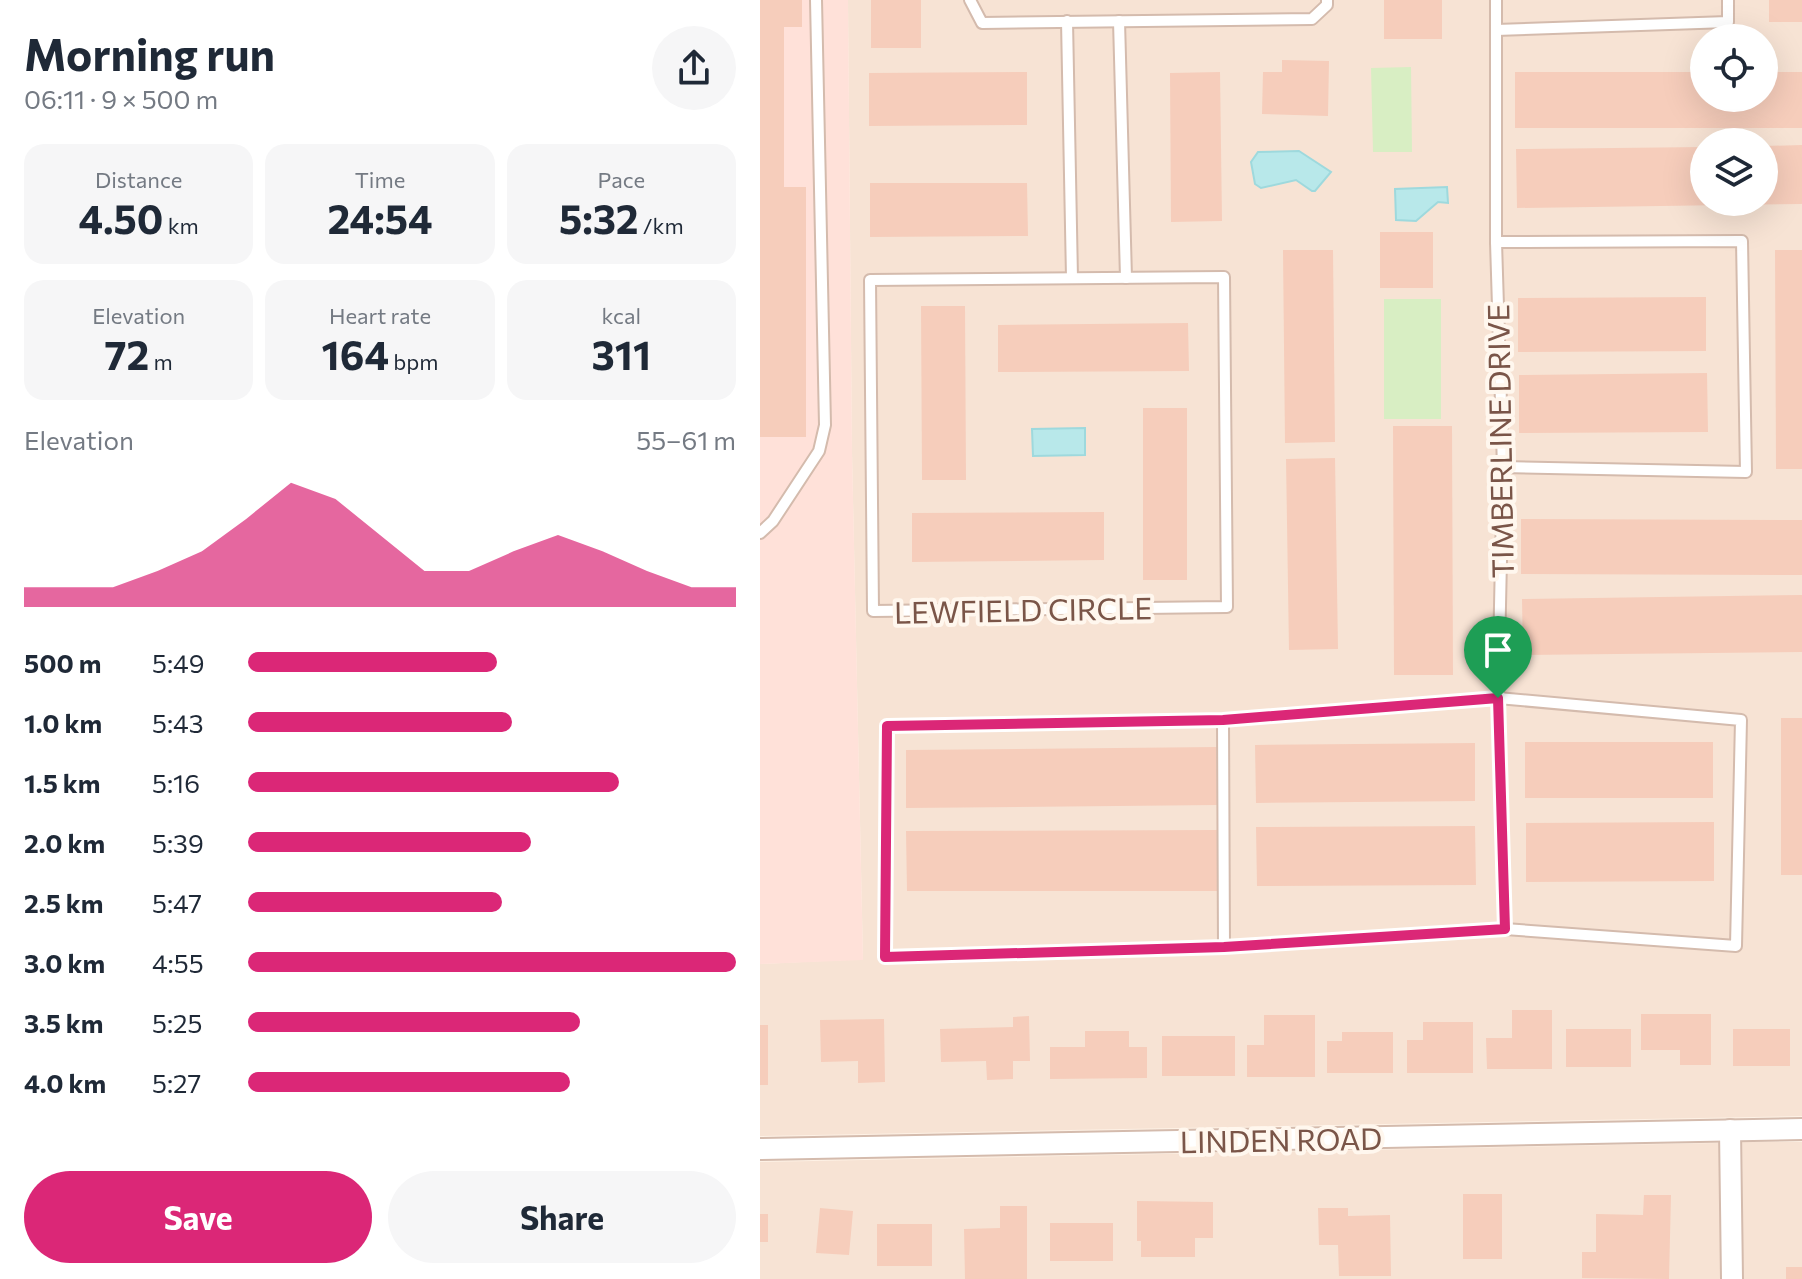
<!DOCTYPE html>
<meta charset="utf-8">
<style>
:root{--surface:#fff;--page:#f6f6f7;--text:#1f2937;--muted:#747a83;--accent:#db2777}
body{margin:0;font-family:Commissioner,sans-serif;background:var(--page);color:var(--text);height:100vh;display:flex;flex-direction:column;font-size:30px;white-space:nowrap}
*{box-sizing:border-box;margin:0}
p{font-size:26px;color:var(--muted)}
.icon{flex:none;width:44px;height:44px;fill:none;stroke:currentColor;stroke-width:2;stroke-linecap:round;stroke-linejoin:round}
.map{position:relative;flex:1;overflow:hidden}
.details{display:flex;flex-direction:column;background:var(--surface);width:760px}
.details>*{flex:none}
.fabs{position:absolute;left:930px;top:24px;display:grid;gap:16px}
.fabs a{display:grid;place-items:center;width:88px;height:88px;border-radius:50%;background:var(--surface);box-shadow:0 8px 32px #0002;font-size:40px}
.pin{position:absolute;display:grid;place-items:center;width:68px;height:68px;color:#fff;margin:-82px -34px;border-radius:50% 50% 50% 0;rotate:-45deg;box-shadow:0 0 8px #0007}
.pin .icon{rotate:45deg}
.round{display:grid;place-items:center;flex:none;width:84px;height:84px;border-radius:42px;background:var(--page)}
.head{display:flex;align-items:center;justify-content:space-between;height:136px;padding:0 24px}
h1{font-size:44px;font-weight:700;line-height:60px}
.stats{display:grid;grid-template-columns:repeat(3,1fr);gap:12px;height:136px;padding:8px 24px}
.stats div{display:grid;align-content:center;border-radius:20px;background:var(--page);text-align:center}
.stats b{font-size:40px;font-weight:700}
.stats small{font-size:22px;font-weight:400}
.stats p{font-size:22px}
.chart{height:224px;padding:16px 24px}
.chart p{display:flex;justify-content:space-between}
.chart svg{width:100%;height:144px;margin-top:8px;fill:var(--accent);opacity:.7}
.primary-button{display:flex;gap:16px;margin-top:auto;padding:16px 24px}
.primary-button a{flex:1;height:92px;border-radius:48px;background:var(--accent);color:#fff;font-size:32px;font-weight:700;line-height:92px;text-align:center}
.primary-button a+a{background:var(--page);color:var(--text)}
ul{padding:0 24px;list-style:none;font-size:26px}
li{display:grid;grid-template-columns:128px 96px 1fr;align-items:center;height:60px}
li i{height:20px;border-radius:10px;background:var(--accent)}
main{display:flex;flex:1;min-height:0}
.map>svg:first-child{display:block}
</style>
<main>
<section class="details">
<div class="head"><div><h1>Morning run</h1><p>06:11 · 9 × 500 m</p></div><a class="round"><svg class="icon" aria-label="share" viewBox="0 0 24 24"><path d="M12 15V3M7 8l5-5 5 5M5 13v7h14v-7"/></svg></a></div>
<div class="stats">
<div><p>Distance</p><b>4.50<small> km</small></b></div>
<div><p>Time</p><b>24:54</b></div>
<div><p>Pace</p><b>5:32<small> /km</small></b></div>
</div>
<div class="stats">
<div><p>Elevation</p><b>72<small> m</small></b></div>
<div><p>Heart rate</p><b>164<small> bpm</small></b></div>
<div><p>kcal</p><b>311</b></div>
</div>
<div class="chart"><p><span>Elevation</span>55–61 m</p>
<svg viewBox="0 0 160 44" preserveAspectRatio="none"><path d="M0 44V38L10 38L20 38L30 33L40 27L50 17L60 6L70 11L80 22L90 33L100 33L110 27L120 22L130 27L140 33L150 38L160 38V44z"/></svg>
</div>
<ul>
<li><b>500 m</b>5:49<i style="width:51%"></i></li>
<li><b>1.0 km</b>5:43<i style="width:54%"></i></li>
<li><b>1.5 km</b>5:16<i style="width:76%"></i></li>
<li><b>2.0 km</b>5:39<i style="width:58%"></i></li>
<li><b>2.5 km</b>5:47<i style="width:52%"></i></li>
<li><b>3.0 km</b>4:55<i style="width:100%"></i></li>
<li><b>3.5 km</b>5:25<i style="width:68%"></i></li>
<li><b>4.0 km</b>5:27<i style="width:66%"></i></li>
</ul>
<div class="primary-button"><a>Save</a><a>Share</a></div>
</section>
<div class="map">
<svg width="1042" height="1279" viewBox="0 0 1042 1279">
<rect width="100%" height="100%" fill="#fef2e6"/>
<g fill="#f7e3d4" fill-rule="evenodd">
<path d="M88 0H1042V1116L0 1136V964L103 959 92 452ZM944 38H1004V98H944ZM944 142H1004V202H944Z"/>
<path d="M982 1142H1042V1279H983Z"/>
<path d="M959 1143 961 1279H0V1162Z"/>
</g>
<path fill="#ffe1d9" d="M0 0H88L92 452 103 960 0 964Z"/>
<g fill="#d8eec3">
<path d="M651 67 652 152H613L611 68Z"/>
<rect x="624" y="299" width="57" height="120"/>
</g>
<g fill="#b8e8ea" stroke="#9ed9dd" stroke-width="2">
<path d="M539 151 571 172 555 191H552L536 180 501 188 495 184 491 162 498 152Z"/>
<path d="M687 187 688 203 678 202 656 221 636 220 635 189Z"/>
<path d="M325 428V455L273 456 272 429Z"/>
</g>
<g fill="#f6cdbb">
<path d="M0 0H42V27H24V187H46V437H0Z"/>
<rect x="111" y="0" width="50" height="48"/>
<rect x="624" y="0" width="58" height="39"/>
<rect x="1009" y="0" width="33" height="22"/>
<path d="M522 60 569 61 568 116 502 114 503 72H522Z"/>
<path d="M267 72V125L109 126V73Z"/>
<path d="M460 72 462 221 411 222 410 73Z"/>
<path d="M755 72H944V98H1004V72H1042V128H755Z"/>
<path d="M1042 145V204L757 208 756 149 944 147V202H1004V146Z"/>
<path d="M110 183H267L268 236 110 237Z"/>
<rect x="620" y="232" width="53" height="56"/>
<path d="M523 250H573L575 442 525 443Z"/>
<path d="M1015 250H1042V469H1016Z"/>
<path d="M946 297V351L758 352V298Z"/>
<path d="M161 306H205L206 480H162Z"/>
<path d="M428 323 429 371 238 372V325Z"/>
<path d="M947 373 948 432 759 433V375Z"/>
<rect x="383" y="408" width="44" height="172"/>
<path d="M633 426H692L693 675H634Z"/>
<path d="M575 458 578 649 529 650 526 459Z"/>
<path d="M344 512V560L152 562V513Z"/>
<path d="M761 519 1042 520V575L761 574Z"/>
<path d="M1042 595V652L763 655 762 599Z"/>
<rect x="1021" y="718" width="21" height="157"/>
<rect x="765" y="742" width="188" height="56"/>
<path d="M715 743V801L496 803 495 745Z"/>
<path d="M457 747V805L146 808V750Z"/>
<path d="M954 822V881L766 882V823Z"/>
<path d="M715 826 716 885 497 886 496 827Z"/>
<path d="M457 830 458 891H147L146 831Z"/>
<path d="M752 1010H792V1069H727L726 1038H752Z"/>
<path d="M881 1014H951V1065H920V1050H881Z"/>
<path d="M504 1015H555V1077H487V1045H504Z"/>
<path d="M269 1016 270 1061H253V1079L227 1080 226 1061 181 1062 180 1029 253 1027V1017Z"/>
<path d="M124 1019 125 1082 98 1083V1061L61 1062 60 1020Z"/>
<path d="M663 1022H713V1073H647V1040H663Z"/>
<rect x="0" y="1025" width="8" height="60"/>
<rect x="806" y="1029" width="65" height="38"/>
<rect x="973" y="1029" width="57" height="37"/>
<path d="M325 1031H369V1047H387V1078L290 1079V1047H325Z"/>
<path d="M582 1032H633V1073H567V1041H582Z"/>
<rect x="402" y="1036" width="73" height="40"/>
<rect x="703" y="1194" width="39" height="65"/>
<path d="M884 1195H911L909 1279 822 1278V1252H836V1214L883 1215Z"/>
<path d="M377 1201 453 1202V1238H435V1257H381V1241H377Z"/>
<path d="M240 1206H267V1279H205L204 1229 240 1228Z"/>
<path d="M60 1208 93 1211 89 1255 56 1253Z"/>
<path d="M558 1208H588V1216L630 1215 631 1276H579L578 1245H559Z"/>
<rect x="0" y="1214" width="8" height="28"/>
<rect x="290" y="1223" width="63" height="38"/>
<rect x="117" y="1224" width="55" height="42"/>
<rect x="1026" y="1267" width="16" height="12"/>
</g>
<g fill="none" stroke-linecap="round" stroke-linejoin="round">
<defs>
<g id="lane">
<path d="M210 0 222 23 552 19 567 5V0"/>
<path d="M736 0V242L743 467 738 698 745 929"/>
<path d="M307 21 312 278"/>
<path d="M359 21 366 278"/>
<path d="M736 30 968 22V0"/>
<path d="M736 242 982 241 986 472 743 467"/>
<path d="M464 277 467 607 113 611 110 280Z"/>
<path d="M0 533 13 521 59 451 65 425 56 0"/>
<path d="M738 698 981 720 976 946 745 929 464 947 125 957 127 726 463 720Z"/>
<path d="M463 720 464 947"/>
</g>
<g id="street">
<path d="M970 1130 972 1279"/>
<path d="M0 1149 1042 1129"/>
</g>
</defs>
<use href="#lane" stroke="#d4bbad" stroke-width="14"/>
<use href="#street" stroke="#d4bbad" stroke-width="24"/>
<use href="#lane" stroke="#fff" stroke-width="10"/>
<use href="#street" stroke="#fff" stroke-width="20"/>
</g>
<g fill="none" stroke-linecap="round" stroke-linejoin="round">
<defs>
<path id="route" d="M738 698 745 929 464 947 125 957 127 726 463 720Z"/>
</defs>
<use href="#route" stroke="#fff" stroke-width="16"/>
<use href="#route" stroke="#db2777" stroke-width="10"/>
</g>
<g text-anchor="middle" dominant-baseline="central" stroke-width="8" stroke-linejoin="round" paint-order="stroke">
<g font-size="30" fill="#7a5548" stroke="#fff7ee">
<text transform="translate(739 441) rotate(-91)">TIMBERLINE DRIVE</text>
<text transform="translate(263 609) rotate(-1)">LEWFIELD CIRCLE</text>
<text transform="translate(521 1139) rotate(-1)">LINDEN ROAD</text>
</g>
</g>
</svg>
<div class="fabs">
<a><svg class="icon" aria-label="locate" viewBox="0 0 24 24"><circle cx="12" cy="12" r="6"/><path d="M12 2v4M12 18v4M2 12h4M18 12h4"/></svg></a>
<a><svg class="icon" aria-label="layers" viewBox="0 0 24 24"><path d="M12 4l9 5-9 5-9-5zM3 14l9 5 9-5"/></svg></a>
</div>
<div class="pin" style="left:738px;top:698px;background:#1e9e55"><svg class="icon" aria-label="arrive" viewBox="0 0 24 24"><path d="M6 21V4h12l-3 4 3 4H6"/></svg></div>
</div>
</main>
